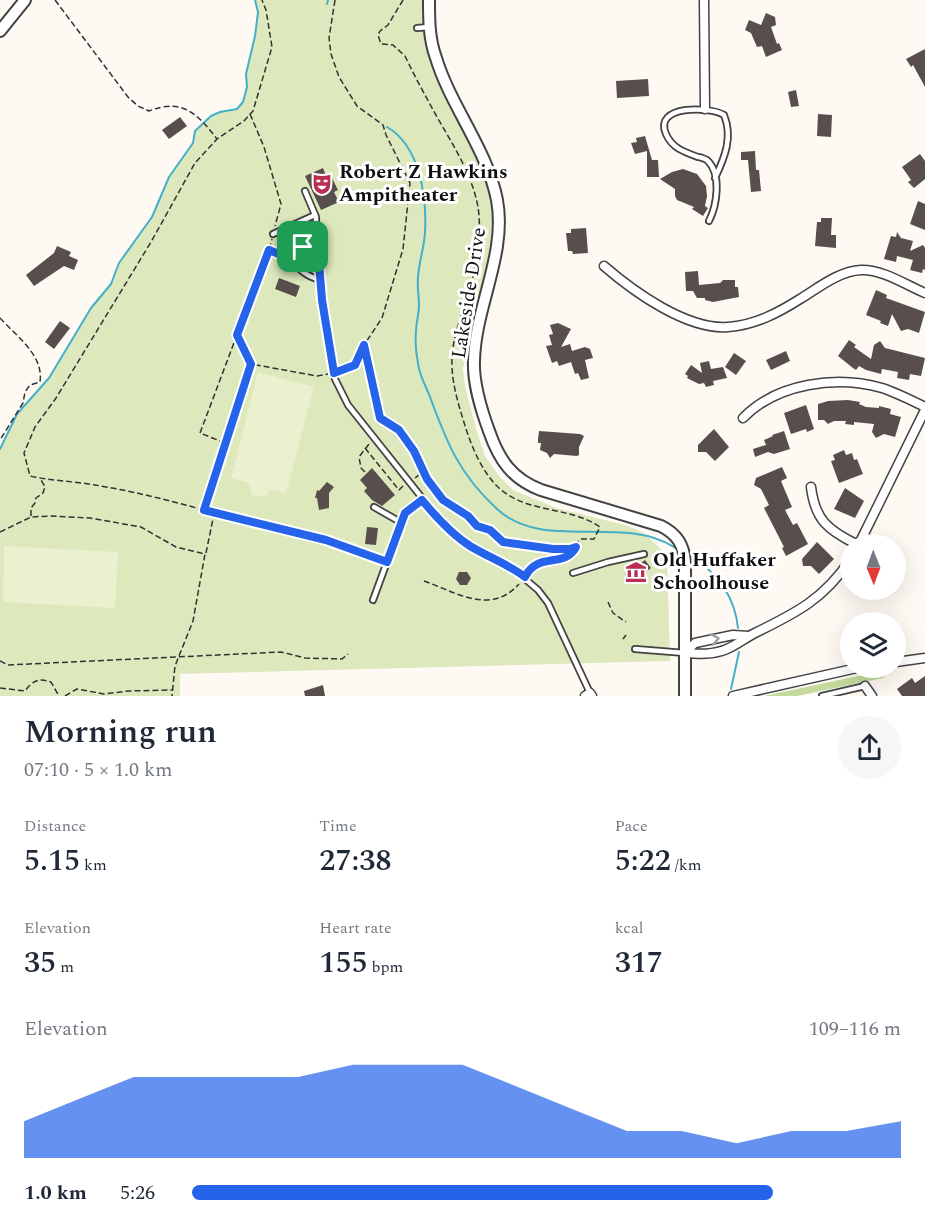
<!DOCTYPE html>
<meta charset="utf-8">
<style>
:root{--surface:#fff;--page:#f6f6f7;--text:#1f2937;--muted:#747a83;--accent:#2563eb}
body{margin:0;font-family:Spectral,serif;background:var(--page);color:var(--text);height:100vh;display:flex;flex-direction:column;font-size:22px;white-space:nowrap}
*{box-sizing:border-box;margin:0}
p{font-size:20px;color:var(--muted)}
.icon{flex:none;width:33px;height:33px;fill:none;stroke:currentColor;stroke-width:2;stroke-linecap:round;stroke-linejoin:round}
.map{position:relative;height:696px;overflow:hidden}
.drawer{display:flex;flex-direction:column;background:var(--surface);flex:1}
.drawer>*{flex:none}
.needle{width:39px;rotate:179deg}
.buttons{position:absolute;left:840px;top:534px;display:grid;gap:12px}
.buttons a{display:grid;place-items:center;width:66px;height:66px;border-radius:50%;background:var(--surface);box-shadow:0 6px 24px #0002;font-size:30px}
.pin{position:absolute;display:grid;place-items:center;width:51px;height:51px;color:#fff;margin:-26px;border-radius:12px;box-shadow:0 3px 9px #0006}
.round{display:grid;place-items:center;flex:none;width:63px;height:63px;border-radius:32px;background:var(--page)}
.head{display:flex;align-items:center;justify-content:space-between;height:102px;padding:0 24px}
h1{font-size:33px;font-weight:600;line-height:45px}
.metrics{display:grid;grid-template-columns:repeat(3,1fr);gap:9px;height:102px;padding:6px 24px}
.metrics div{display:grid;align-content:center}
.metrics b{font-size:30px;font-weight:600}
.metrics small{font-size:16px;font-weight:400}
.metrics p{font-size:16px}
.chart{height:168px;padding:12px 24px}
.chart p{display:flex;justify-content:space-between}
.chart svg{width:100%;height:108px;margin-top:6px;fill:var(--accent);opacity:.7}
ul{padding:0 24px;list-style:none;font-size:20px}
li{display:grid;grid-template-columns:96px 72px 1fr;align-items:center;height:45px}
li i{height:15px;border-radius:8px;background:var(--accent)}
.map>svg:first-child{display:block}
</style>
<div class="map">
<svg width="925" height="696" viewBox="0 0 925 696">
<rect width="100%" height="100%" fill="#fefaf3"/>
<path fill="#dde8bd" d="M255 0H427L426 23 492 185 497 228 474 344 468 349 463 368 465 386 477 432 485 456 500 477 513 490 556 508 625 525 644 533 667 555 670 661 180 674V696H0V449L17 414 49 378 91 308 111 284 119 263 152 217 169 177 193 143 195 131 211 116 220 112 237 109 243 102 247 87 246 74 255 36 258 12Z"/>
<path fill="#c4d99d" d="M886 670 888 673 883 678 797 696H764Z"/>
<g fill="#ebf0cf">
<path d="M258 372 314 387 286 493 269 489 266 497 252 495 249 483 231 478Z"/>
<path d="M4 546 118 552 115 608 3 602Z"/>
</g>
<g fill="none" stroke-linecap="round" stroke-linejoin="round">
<g stroke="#44afc8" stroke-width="2">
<path d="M327 4 328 0"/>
<path d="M387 127C420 146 427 197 425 233 424 248 419 262 418 277 417 287 419 296 419 305 419 314 416 323 416 332 415 342 416 353 418 363 419 375 426 386 430 397 447 443 459 474 497 509 543 552 621 514 674 547"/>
<path d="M0 449 17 414 49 378 91 308 111 284 119 263 152 217 169 177 193 143 195 131 211 116 220 112 237 109 243 102 247 87 246 74 255 36 258 12 255 0"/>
<path d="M694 558C719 575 735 598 738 628"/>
<path d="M731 689 739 652"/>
</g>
</g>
<g fill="#584f4d">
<path d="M766 13 775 17 776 25 771 27 777 44 779 43 782 50 766 57 762 46 757 47 751 33 745 30 749 20 761 25Z"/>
<path d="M925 49V87L913 65 911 67 906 59Z"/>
<path d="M648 79 649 96 617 98 616 81Z"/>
<path d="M796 90 799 106 791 107 788 92Z"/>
<path d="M818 114 832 115 831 137 817 136Z"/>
<path d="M180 117 187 126 169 139 162 130Z"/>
<path d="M645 136 652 160H658L659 177H647V151L635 154 631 143 637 142 636 138Z"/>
<path d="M755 151 756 170H759L761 191 751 192 748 160H741V152Z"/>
<path d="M920 154 925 161V179L914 188 908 182 911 180 902 167Z"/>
<path d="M323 168 327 178 331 176 338 190 334 192 339 202 321 210 305 176Z"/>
<path d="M683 169 697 174 706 186 707 196 705 206 708 208 703 216 692 209 694 207 677 200 675 196V189L660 179 672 172Z"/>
<path d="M918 201 925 204V230L910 224Z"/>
<path d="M821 218H832L831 235H836V248L815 246 817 222H821Z"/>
<path d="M586 228 588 253 573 254 572 251H568L566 233H571V229Z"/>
<path d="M897 232 901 238 913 241 910 251 923 245 925 248V270L923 269 922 273 910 270 913 260 897 256 896 262 884 259 891 236 896 237Z"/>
<path d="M57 246 71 252 69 256 78 260 74 270 64 266 34 286 26 275 54 253Z"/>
<path d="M698 271 699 285 720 283 723 280H735V287H738L739 297 713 302 705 300V298H697L693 291H686L685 272Z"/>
<path d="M279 278 300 286 296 297 275 289Z"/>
<path d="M876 290 887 295 886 298 925 312 919 333 908 329 901 331 892 314 888 326 880 323 881 321 866 315Z"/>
<path d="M60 321 70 328 54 349 45 342Z"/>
<path d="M558 323 571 329 561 347 570 344 572 351 585 347 590 349 593 358 585 360 589 378 581 380 578 373 575 374 571 362 559 366 557 361 552 363 546 346 552 345 549 335 553 334 550 325Z"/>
<path d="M849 340 856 345 854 347 871 359 874 345 880 341 885 348 925 358 921 376 910 374 909 380 897 378 898 372 882 369 881 374 866 370 859 366 856 370 853 368 838 356Z"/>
<path d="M786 351 790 361 771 370 766 360Z"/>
<path d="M734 353 746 361 736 375 725 367Z"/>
<path d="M709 361 711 369 723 367 727 378 713 381 714 385 706 387 704 383 699 384 687 378 688 376 685 374 691 365 702 373 700 363Z"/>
<path d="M848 400 860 402 859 404 866 407 879 408V406L891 409 890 414 901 417 895 437 884 434 876 438 872 432 874 424 854 422V425L845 424 846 421H834L828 424 824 420H818V404L828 401Z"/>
<path d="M806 405 814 429 807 432 806 429 791 434 784 413Z"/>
<path d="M714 429 729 447 715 461 706 452H698V445Z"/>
<path d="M539 431 580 434 584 436 579 447V455L577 456 554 454 550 458 547 453 540 450 541 443H538V439Z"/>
<path d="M784 431 790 449 774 454 768 452 755 457 753 449 766 445 764 440 773 436 772 435Z"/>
<path d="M844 450 846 455 852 453 854 460 857 459 863 474 839 483 831 461 835 460 833 455Z"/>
<path d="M782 467 787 478 781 481 792 507 785 510 793 525 797 523 808 544 786 556 782 548 784 547 764 508 769 505 761 489 754 485 756 478Z"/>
<path d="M372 468 395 495 382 506 372 500 364 491 367 488 360 480Z"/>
<path d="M327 482 334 487 329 493V508L319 510 317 498H315L317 490 319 491Z"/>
<path d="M845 488 864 501 855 518 834 509Z"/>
<path d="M367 527 378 528 376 545 365 544Z"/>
<path d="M817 542 834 559 819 574 811 566H803L802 559Z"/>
<path d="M645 560 651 568 631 583 625 574Z"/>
<path d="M459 572H467L471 578 467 585H460L456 579Z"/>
<path d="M925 676V696H902L897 689 912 678 915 683Z"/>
<path d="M323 685 325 696H305L304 691Z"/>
</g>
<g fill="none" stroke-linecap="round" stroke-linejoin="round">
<defs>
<g id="service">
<path d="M417 28 430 27"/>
<path d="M305 191 316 217 317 255"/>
<path d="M709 221C717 205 722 174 707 160 705 159 700 157 698 157 684 152 672 148 666 134 653 105 709 106 724 115 733 137 725 157 715 178"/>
<path d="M273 234 315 215"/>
<path d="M321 280C308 277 299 271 293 260 294 253 297 250 303 247L315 253 319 263 322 300 335 379 348 405 442 523 471 546 511 567 538 590 548 603 590 693"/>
<path d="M374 507 402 523"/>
<path d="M326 540 387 562"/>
<path d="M573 573 608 562 644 554"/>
<path d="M373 600 405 513 422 500"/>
<path d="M635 649 685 653"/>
<path d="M822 696 865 686"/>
</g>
<g id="minor">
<path d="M704 0 705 109"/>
<path d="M604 266C634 292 687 330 728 327 755 325 778 313 800 299 818 288 839 271 861 270 882 269 906 285 925 293"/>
<path d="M743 418C777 383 837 375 882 388 897 393 911 400 925 407"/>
<path d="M811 487C815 520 828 530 856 544"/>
<path d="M859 544 925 410"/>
<path d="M685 653C699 654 713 655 727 649 737 645 745 638 755 633 796 613 824 599 850 560"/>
<path d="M685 653 695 643 733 635 749 636"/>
<path d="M896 662 925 658"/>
<path d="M865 686 872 696"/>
<path d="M585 696 590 693 592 696"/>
<path d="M733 696 857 668"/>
</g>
<g id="tertiary">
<path d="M429 0C429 20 429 39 436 58 451 107 487 149 497 200 507 254 475 307 474 361 473 384 481 409 489 431 499 460 512 479 541 490L661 526C677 534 684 545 685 563V696"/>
<path d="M0 31 25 0"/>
</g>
</defs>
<use href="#service" stroke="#434343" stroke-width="8"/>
<use href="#minor" stroke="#434343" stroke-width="11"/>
<use href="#tertiary" stroke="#434343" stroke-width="14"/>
<g stroke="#323232" stroke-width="1.5" stroke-dasharray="6 3" stroke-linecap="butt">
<path d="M55 0 128 97 138 106 149 111C182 98 197 113 217 139"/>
<path d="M335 0 329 38 331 54 339 77 357 106 383 125 386 135 410 183 403 249 382 318 364 345 355 365 342 370"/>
<path d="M403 0 388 25 380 31 378 35 381 44 393 45 405 56C415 77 426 97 437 117 453 145 472 174 478 207 482 233 477 263 470 288 463 311 453 335 452 358 451 383 459 406 466 429 473 450 483 473 499 488 528 514 570 506 600 527L594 539H580C575 544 576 550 570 554 555 563 537 557 527 573"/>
<path d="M250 114 264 147 281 204 275 226"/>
<path d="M269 249 272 239"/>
<path d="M0 318C16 336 44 355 40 382L30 385 25 392 23 403 0 440"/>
<path d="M237 335 251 364 317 376 328 374"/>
<path d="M364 345 380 418 399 430 414 451 427 479 443 500 469 517 477 526 490 530 503 542 553 549 575 547"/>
<path d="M251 364 204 510 319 539"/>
<path d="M225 443 200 433 269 250 287 257"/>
<path d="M365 448 399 490 403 486"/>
<path d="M365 472 361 468 359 457 369 444"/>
<path d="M415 478 423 472"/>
<path d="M204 510C168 500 132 491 95 485 73 481 52 481 30 476L24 453 35 427 56 398 151 242 195 163 217 139 244 121 253 111 272 47 266 10 262 0"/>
<path d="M31 516V508L35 503 36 498 43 493 45 487 40 478"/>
<path d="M0 532 31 517 50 516 90 518 141 527 176 547 205 554 193 621 175 666 172 696"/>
<path d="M206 553 214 514"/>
<path d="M424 581C456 592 490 616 519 584"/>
<path d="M608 602 613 613 626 622"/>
<path d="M623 639 626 635"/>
<path d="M0 661 8 665 281 652 305 658 342 659 348 654"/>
<path d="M0 688 25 691C33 680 39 678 51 682L59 696"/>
<path d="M65 696 77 689 104 694 128 691 172 690"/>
</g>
<use href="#service" stroke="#fff" stroke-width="4.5"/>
<use href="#minor" stroke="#fff" stroke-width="8"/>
<use href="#tertiary" stroke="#fff" stroke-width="10"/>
</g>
<defs><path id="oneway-chevron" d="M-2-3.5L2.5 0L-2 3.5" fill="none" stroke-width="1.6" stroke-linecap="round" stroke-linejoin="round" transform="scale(1.5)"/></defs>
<use stroke="#9f9f9f" href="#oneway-chevron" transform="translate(715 639) rotate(-11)"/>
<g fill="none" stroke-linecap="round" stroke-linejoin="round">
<defs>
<path id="route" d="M303 247 315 253 319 263 322 300 334 373 355 365 364 345 380 418 399 430 414 451 427 479 443 500 468 516 477 526 490 530 503 542 553 549H570L576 547C564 569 538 551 525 577 508 564 488 557 470 546 451 534 436 517 422 500L405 513 387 562 326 540 204 510 251 364 237 335 269 250 293 260 295 252Z"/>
</defs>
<use href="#route" stroke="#fff" stroke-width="12"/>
<use href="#route" stroke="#2563eb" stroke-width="8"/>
</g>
<defs>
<symbol id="theatre-bare" viewBox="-9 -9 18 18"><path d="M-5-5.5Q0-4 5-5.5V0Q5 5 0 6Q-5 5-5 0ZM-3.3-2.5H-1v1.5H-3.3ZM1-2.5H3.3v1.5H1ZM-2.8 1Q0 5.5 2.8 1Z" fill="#bb2d51" stroke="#fff" stroke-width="2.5" paint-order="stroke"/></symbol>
<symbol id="museum-bare" viewBox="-9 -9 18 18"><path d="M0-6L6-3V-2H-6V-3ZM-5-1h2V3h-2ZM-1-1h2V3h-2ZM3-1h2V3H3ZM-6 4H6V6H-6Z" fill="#bb2d51" stroke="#fff" stroke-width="2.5" paint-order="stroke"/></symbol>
</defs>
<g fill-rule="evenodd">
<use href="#theatre-bare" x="307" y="169" width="30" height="30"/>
<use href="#museum-bare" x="621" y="557" width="30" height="30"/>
</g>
<g text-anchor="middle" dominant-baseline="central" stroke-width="6" stroke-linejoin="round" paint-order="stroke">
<g font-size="20" font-weight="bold" fill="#101010" stroke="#fff" text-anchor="start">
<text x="339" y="172">Robert Z Hawkins<tspan x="339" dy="23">Ampitheater</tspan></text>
<text x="653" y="560">Old Huffaker<tspan x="653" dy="23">Schoolhouse</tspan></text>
</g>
<g font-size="20" fill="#101010" stroke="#fff">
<text transform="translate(469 293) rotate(-81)">Lakeside Drive</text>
</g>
</g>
</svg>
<div class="buttons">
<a><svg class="needle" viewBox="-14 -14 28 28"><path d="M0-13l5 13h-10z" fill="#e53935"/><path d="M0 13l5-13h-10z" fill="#747a83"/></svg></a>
<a><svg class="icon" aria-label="layers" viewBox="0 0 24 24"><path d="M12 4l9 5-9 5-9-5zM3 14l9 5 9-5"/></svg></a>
</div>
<div class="pin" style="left:303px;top:247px;background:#1e9e55"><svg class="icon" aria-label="arrive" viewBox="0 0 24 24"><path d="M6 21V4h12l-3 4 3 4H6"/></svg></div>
</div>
<section class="drawer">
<div class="head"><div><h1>Morning run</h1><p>07:10 · 5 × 1.0 km</p></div><a class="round"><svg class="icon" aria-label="share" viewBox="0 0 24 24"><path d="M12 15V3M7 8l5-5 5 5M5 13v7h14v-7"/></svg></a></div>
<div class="metrics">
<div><p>Distance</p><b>5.15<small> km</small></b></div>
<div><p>Time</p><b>27:38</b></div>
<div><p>Pace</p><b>5:22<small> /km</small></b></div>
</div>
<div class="metrics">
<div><p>Elevation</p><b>35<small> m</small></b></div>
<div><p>Heart rate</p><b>155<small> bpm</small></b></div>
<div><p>kcal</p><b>317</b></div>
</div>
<div class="chart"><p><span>Elevation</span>109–116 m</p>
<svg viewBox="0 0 160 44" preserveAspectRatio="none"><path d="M0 44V29L10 20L20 11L30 11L40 11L50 11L60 6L70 6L80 6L90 15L100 24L110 33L120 33L130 38L140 33L150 33L160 29V44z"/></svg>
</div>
<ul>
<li><b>1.0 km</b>5:26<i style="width:82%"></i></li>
</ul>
</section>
